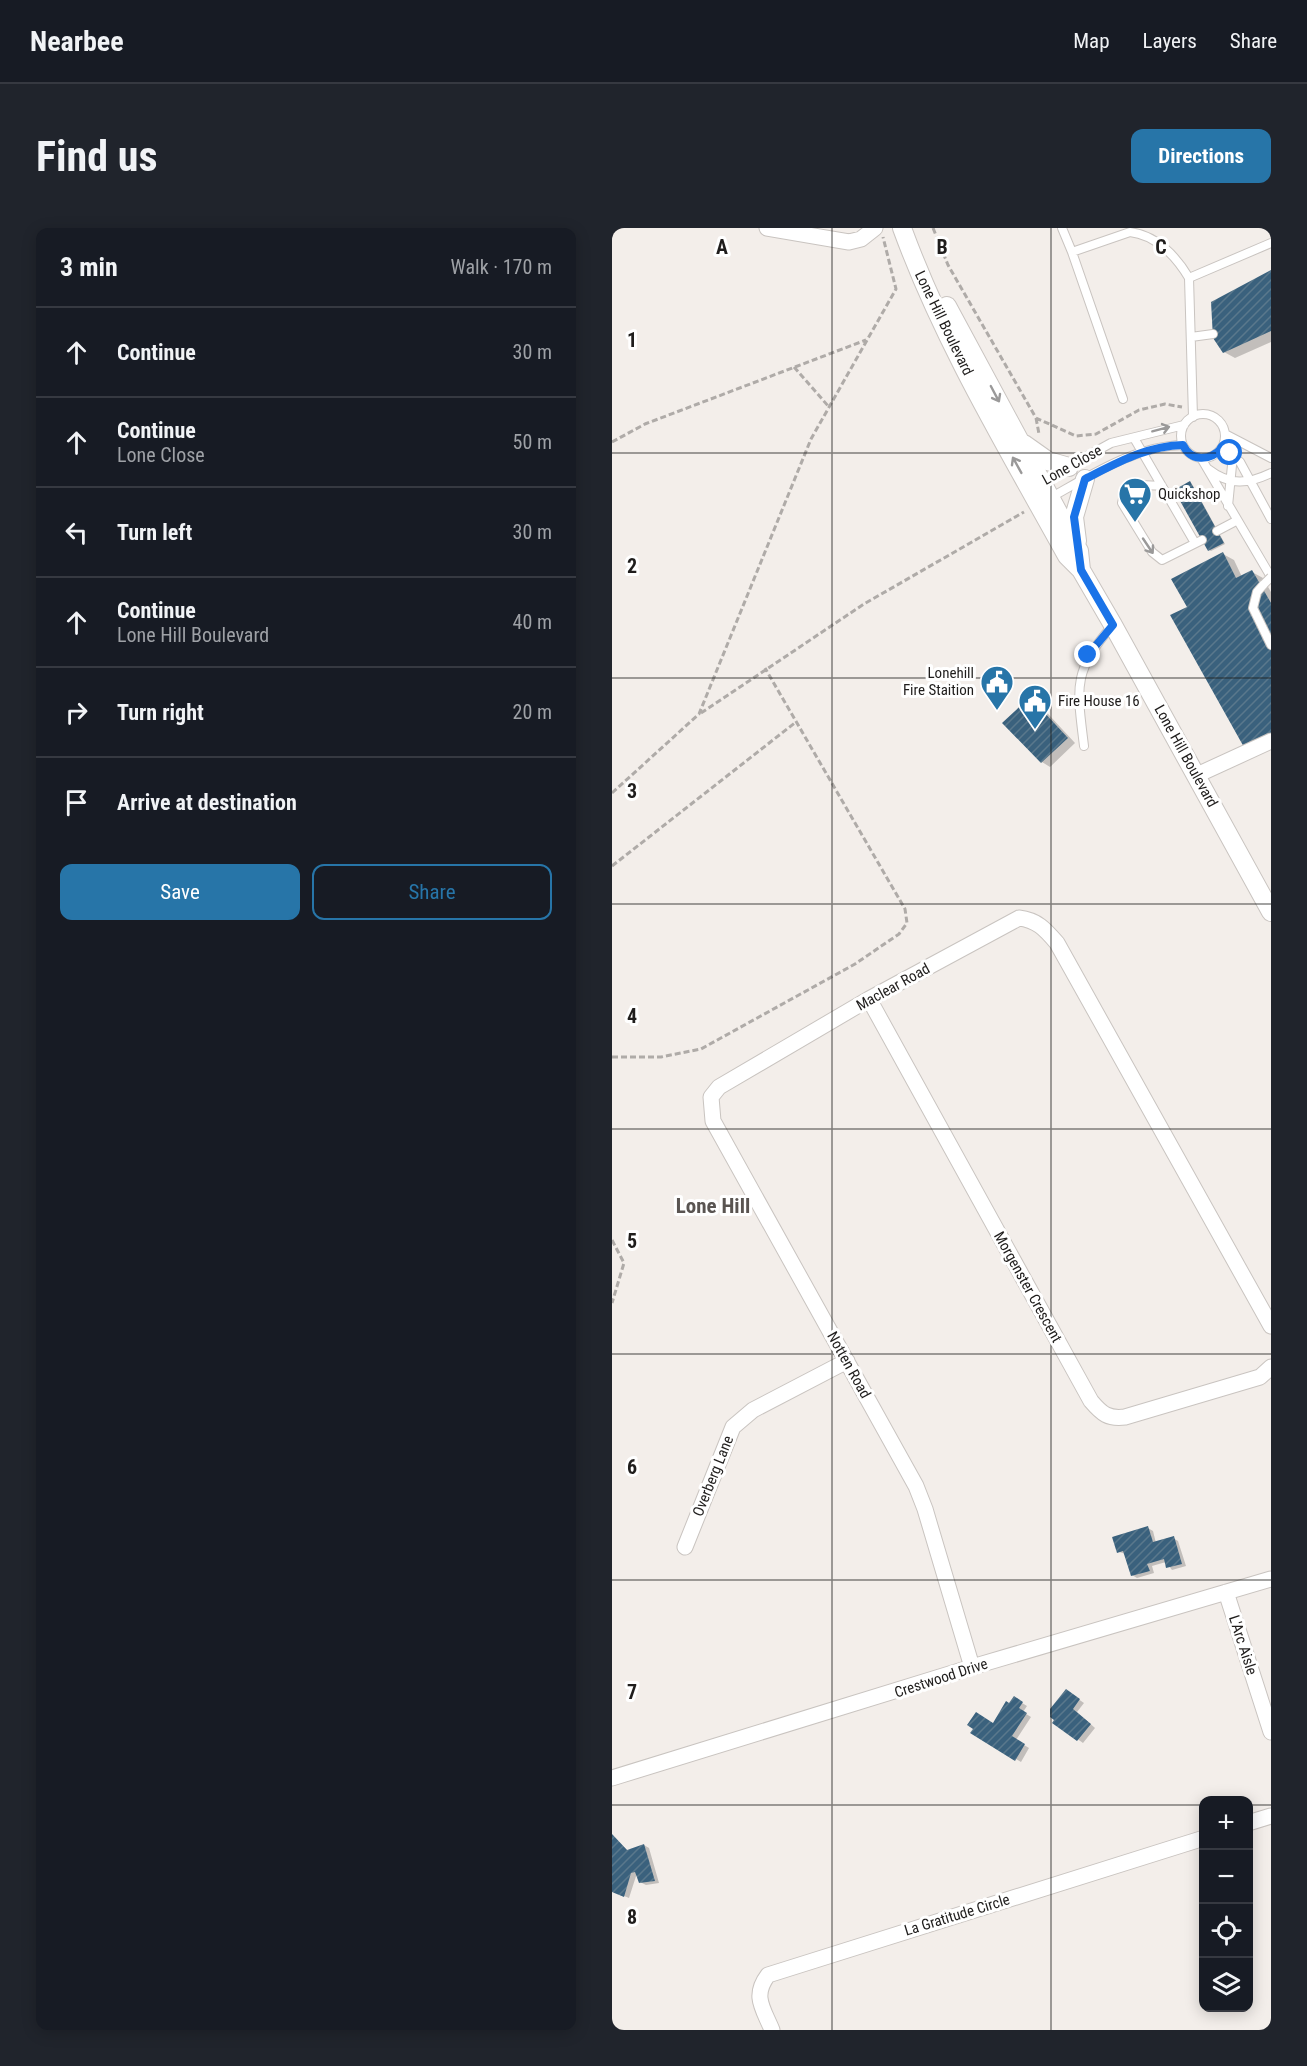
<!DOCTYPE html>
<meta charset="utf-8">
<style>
body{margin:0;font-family:"Roboto Condensed",sans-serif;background:#20242c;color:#f1f3f6}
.controls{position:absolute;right:18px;bottom:18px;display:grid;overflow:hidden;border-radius:12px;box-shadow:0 3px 15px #0003}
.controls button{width:54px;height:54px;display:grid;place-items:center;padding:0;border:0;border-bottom:2px solid #363941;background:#171b24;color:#f1f3f6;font:30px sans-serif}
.stop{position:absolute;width:18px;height:18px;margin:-14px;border:4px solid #1a73e8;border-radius:50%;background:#fff}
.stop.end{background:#1a73e8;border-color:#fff;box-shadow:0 2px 6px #0008}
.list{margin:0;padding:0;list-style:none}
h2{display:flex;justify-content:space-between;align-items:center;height:78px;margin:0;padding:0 24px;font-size:26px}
h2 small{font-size:20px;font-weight:400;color:#9ea1a6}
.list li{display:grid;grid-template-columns:39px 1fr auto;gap:18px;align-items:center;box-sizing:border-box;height:90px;padding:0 24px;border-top:2px solid #363941}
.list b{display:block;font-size:22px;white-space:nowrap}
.list p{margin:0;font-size:20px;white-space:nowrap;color:#9ea1a6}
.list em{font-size:20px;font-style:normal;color:#9ea1a6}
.actions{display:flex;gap:12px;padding:18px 24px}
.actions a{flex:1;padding:14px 0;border:2px solid #2775a8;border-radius:12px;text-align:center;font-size:21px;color:#2775a8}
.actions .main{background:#2775a8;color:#fff}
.icon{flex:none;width:33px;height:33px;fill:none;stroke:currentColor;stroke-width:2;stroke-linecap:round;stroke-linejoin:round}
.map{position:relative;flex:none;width:659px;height:1802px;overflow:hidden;border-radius:12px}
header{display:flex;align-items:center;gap:36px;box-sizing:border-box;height:84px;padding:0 30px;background:#171b24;border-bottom:2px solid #363941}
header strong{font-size:28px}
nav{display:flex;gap:33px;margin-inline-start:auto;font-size:21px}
.intro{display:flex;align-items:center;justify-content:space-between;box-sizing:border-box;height:144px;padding:0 36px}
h1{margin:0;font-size:42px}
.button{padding:15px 27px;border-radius:12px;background:#2775a8;color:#fff;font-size:21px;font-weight:700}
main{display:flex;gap:36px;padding:0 36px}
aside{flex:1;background:#171b24;border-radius:12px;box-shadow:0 3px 15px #0003}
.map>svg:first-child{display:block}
.shadow{fill:#0003}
.building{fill:url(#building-hatch)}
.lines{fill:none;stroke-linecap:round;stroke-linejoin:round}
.service-casing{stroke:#c9c4c0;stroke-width:10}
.minor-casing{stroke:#c9c4c0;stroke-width:17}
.tertiary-casing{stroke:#c9c4c0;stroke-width:20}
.path{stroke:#afaba8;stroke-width:3;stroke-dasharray:6 3;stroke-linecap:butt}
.service{stroke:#fff;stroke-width:8}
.minor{stroke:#fff;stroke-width:15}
.tertiary{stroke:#fff;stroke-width:18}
.service-bridge-casing{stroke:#c9c4c0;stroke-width:10;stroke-linecap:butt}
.service-bridge{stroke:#fff;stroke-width:8}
.oneway{stroke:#9a9999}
.route{stroke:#1a73e8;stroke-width:8}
.grid{fill:none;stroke:#1f1d1c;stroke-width:1.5;stroke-opacity:0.55}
.labels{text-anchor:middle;stroke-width:6;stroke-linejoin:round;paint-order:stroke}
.street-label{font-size:15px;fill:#1f1d1c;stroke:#fff}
.poi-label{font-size:15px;fill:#1f1d1c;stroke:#fff;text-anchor:start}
.district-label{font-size:21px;font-weight:bold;fill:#595451;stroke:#fff}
.grid-label{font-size:20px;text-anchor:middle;font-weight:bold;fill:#1f1d1c;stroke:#fff;stroke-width:6;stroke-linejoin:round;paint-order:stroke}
</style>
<header>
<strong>Nearbee</strong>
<nav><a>Map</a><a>Layers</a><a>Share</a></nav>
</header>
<div class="intro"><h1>Find us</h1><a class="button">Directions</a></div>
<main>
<aside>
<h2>3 min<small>Walk · 170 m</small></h2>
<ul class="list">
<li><svg class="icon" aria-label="ahead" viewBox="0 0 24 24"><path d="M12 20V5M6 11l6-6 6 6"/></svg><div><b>Continue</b></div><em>30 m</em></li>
<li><svg class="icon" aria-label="ahead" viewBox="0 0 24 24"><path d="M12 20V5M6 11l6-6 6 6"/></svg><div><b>Continue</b><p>Lone Close</p></div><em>50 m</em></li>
<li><svg class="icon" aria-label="left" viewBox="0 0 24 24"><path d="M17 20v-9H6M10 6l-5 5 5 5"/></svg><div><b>Turn left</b></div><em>30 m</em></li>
<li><svg class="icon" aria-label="ahead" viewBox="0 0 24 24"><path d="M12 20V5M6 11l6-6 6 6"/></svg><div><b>Continue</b><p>Lone Hill Boulevard</p></div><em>40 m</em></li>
<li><svg class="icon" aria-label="right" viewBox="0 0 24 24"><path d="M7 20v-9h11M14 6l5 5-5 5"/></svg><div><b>Turn right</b></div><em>20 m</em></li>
<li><svg class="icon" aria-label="arrive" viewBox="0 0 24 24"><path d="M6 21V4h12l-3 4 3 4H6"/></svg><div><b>Arrive at destination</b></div></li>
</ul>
<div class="actions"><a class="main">Save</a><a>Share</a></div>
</aside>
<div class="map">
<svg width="659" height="1802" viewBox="0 0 659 1802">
<defs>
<pattern id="building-hatch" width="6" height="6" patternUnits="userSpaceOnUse" patternTransform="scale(1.5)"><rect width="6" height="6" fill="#3a617d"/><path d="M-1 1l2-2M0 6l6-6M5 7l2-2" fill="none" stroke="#5a788c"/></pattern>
</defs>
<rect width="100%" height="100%" fill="#f3eeea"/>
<path class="shadow" d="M659 43V114L623 130 612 124 600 75Z
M580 256 613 316 599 323 597 322Z
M611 326 622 332 630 349 640 344 651 350 659 364V518L577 380Z
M418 471 426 475 463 515 438 539 430 534 392 495Z
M536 1300 541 1303 544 1315 561 1310 566 1313 574 1338 560 1342 554 1334 540 1338 542 1345 525 1350 520 1347 514 1326 507 1324Z
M459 1466 472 1475 465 1484 483 1500 471 1515 443 1495Z
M402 1470 415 1478 411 1484 419 1489 404 1512 417 1520 409 1534 361 1504 381 1496Z
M0 1607 16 1623 32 1617 37 1620 47 1655 34 1657 28 1654 25 1645 17 1670 0 1663Z"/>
<path class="building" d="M659 42V103L611 125 601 110 599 74Z
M578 253 612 315 596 323 562 262Z
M611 324 624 350 640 342 659 375V507L633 521 558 387 575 379 559 351Z
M418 469 456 510 429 535 390 495Z
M536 1298 541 1314 562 1308 570 1336 554 1340 552 1331 535 1336 538 1343 519 1348 511 1323 505 1325 500 1309Z
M454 1461 468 1471 461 1481 479 1496 465 1513 440 1495 442 1492 438 1489V1481Z
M402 1468 411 1474 407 1480 415 1485 400 1508 413 1516 403 1533 358 1505 361 1501 355 1497 364 1484 381 1495 394 1473 397 1475Z
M0 1606 15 1622 32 1616 43 1653 27 1655 23 1644 19 1645 12 1669 0 1664Z"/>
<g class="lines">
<defs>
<path id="service" d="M450 0 460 24 518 4C544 7 564 28 577 50
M460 24 511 171
M579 109 601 106
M569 208a22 22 0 1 1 44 0a22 22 0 1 1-44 0Z
M581 189 577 50 659 15
M613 206 659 230
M522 210 583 315
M610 220 628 234 659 291
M589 230 659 349
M596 241C618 258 636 256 659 245
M430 253 499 215 572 197
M550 258C533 257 514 253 510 275L540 324 550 332 590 312
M438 270C479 247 523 218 571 217
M616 278 621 227
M605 303 624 293
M652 356 645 364 641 380 659 417
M472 518C465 460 460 444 500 398"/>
<path id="minor" d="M155 0 237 14 249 11 263 0
M585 547 659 513
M257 771 479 1173C490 1186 496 1191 513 1189L648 1149 659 1139
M73 1319 121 1199 141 1182 235 1133
M614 1364 659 1504
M360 1439 313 1281 304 1258 101 893 99 869 107 859 257 771 407 690C425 692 433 701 445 715L659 1098
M0 1550 360 1439 659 1351
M636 1595 659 1588
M160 1802C151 1780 140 1768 156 1747L592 1610"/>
<path id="tertiary" d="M290 0C332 115 396 221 455 328L469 342 501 397 659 684
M335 78 467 323 469 342
M412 216 436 233 457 239
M465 313 462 289 473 251"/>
</defs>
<use href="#service" class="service-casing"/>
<use href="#minor" class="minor-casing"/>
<use href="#tertiary" class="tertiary-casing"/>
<path class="path" d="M321 0 336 37 424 190 464 208 484 206 527 182 553 176 570 179
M182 139 217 179
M424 190 427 206
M0 214 33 196 254 112
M89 485 252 376 412 284
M0 565 87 486 199 211 284 61 271 9
M0 638 184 494
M0 829H49L89 821 243 736 287 706 295 695 293 681 153 440
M0 1012 12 1035 0 1075"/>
<use href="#service" class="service"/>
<use href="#minor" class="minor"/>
<use href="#tertiary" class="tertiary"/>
<defs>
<path id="service-bridge" d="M652 356 659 349"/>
</defs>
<use href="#service-bridge" class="service-bridge-casing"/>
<use href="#service-bridge" class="service-bridge"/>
</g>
<defs><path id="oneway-shaft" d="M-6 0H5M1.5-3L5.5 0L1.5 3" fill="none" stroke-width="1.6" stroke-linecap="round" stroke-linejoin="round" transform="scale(1.5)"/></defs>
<g class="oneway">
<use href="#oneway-shaft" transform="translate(383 166) rotate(62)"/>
<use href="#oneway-shaft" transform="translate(549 201) rotate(-15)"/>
<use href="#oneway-shaft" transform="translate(405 237) rotate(-119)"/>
<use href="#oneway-shaft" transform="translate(536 318) rotate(56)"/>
</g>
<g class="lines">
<path class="route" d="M476 427 501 397 469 342 462 289 473 251C505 235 534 218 571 217 579 234 598 233 610 220L618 225"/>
</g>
<path class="grid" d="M220 0V1802M439 0V1802M0 225H659M0 450H659M0 676H659M0 901H659M0 1126H659M0 1352H659M0 1577H592M636 1577H659"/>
<defs>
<symbol id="supermarket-pin" viewBox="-11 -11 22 30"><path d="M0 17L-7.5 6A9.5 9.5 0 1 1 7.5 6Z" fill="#2775a8" stroke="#fff"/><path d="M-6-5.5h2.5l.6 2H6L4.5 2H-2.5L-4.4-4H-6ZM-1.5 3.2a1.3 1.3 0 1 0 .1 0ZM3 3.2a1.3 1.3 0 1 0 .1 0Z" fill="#fff"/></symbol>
<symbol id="civic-pin" viewBox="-11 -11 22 30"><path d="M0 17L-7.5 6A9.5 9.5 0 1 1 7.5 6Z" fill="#2775a8" stroke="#fff"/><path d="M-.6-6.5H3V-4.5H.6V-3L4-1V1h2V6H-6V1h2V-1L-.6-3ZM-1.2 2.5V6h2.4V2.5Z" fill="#fff"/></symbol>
</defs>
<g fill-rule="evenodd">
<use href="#supermarket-pin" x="504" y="247" width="38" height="52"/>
<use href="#civic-pin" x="366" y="435" width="38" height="52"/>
<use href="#civic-pin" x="404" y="454" width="38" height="52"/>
</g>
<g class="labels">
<g class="street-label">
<text transform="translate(332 95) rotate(64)" y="5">Lone Hill Boulevard</text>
<text transform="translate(460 237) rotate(-29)" y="5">Lone Close</text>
<text transform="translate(574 528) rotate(61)" y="5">Lone Hill Boulevard</text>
<text transform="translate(281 759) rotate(-29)" y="5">Maclear Road</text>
<text transform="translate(416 1059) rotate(61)" y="5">Morgenster Crescent</text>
<text transform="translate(237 1137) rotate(61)" y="5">Notten Road</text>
<text transform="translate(101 1248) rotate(-68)" y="5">Overberg Lane</text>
<text transform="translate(631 1417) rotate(72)" y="5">L'Arc Aisle</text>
<text transform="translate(329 1450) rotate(-18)" y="5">Crestwood Drive</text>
<text transform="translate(345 1687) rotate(-17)" y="5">La Gratitude Circle</text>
</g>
<g class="poi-label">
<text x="546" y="271">Quickshop</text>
<text x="362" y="450" text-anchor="end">Lonehill<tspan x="362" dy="17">Fire Staition</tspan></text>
<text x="446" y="478">Fire House 16</text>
</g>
<g class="district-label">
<text x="101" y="985">Lone Hill</text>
</g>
</g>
<g class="grid-label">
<text x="110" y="26">A</text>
<text x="330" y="26">B</text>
<text x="549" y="26">C</text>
<text x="20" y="119">1</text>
<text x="20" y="345">2</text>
<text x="20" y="570">3</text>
<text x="20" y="795">4</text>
<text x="20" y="1020">5</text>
<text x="20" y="1246">6</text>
<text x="20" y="1471">7</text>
<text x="20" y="1696">8</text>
</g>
</svg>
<div class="controls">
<button>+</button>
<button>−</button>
<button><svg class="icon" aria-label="locate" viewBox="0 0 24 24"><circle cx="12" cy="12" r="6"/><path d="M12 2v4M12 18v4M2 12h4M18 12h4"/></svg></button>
<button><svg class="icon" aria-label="layers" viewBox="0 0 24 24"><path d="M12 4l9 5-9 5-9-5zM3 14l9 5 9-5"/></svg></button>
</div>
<div class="stop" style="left:618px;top:225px"></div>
<div class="stop end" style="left:476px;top:427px"></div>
</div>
</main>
